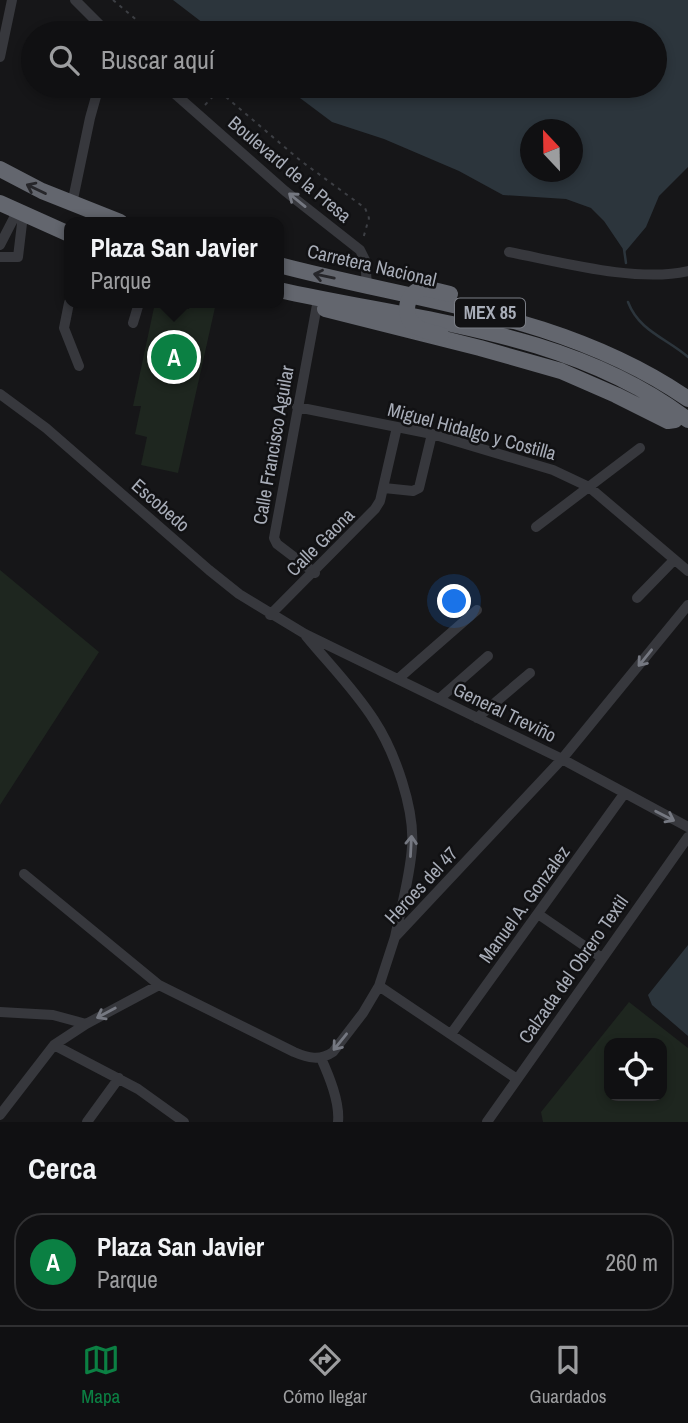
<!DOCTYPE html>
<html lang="es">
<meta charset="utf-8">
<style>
body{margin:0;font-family:"Archivo Narrow",sans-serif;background:#19191b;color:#f1f3f6}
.controls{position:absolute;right:21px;bottom:21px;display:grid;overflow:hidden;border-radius:14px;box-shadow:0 4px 10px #0003}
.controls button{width:63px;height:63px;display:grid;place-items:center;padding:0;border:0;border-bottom:2px solid #303032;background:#101012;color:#f1f3f6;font:35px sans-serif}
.compass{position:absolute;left:520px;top:119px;width:63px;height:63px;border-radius:50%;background:#101012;box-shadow:0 4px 10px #0003;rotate:338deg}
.you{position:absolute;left:455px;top:602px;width:24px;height:24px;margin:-18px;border:5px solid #fff;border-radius:50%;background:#1a73e8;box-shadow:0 0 0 10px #1a73e833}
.badge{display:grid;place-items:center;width:46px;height:46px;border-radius:50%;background:#0b8043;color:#fff;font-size:23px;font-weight:700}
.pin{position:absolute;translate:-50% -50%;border:4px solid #fff;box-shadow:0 2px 7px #0006}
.popup{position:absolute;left:64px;top:217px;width:220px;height:91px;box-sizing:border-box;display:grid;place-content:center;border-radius:14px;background:#101012;filter:drop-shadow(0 2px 5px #0005);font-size:23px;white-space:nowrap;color:#9c9d9f}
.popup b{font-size:26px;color:#f1f3f6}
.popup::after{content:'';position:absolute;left:50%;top:100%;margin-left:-14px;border:14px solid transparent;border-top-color:#101012}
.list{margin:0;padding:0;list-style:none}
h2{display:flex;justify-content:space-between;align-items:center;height:91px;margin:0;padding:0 28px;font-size:30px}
h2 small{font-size:23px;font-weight:400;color:#9c9d9f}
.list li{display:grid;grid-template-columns:46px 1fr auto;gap:21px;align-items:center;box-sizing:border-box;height:98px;margin:0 14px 14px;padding:0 14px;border:2px solid #303032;border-radius:28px}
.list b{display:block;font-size:26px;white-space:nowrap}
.list p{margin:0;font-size:23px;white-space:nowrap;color:#9c9d9f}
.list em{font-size:23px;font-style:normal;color:#9c9d9f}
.icon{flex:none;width:38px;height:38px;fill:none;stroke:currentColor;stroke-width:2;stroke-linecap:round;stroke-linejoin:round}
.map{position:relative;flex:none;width:688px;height:1122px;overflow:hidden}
.search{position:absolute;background:#101012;box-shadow:0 4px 10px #0003;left:21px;right:21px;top:21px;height:77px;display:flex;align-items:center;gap:18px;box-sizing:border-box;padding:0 24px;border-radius:38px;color:#9c9d9f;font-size:26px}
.sheet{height:203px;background:#101012}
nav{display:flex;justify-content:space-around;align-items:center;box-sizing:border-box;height:98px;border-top:2px solid #303032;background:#101012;font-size:19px;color:#9c9d9f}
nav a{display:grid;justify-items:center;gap:4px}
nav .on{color:#0b8043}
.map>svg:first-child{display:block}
.green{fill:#1e261f;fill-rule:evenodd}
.water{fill:#2c353c;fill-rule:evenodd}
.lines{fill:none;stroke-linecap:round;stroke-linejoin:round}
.stream{stroke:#2c353c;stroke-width:2.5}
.path{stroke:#3d3f44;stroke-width:2;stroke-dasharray:3.5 5;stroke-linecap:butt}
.minor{stroke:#37383d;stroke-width:10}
.highway{stroke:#63666e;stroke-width:16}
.highway-bridge{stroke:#63666e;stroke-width:16}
.oneway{stroke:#26262a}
.oneway2{stroke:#757881}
.labels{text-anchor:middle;stroke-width:5;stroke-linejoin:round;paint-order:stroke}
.shield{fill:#111113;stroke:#7b7e86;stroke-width:2}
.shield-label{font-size:18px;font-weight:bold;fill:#a8adb8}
.street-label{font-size:19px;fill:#a8adb8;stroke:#111113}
</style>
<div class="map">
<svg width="688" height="1122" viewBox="0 0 688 1122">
<rect width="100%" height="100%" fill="#161618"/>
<path class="green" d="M155 303 189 309 191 303H216L178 473 141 465 147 437 135 434 141 406H133Z
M0 570 99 652 0 805Z
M629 1002 688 1048V1122H543L541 1112ZM609 1043H662V1096H609Z"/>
<path class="water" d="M173 0H688V167L659 196 646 227 625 252 604 221 591 208 566 199 503 195 459 171 384 139 332 122 284 86H655V33H216ZM530 130H572V172H530Z
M688 945V1036L652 1005 648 995Z"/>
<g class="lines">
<path class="stream" d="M624 249 626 263
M628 302C639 331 666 338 688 357"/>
<path class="path" d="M113 0 152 33
M213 86 301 161 365 208 369 218 363 239
M205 105 218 91"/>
<path class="minor" d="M75 0 108 33
M0 57 12 0
M166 86 285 191 360 250 365 260 367 285
M72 204 90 118 99 86
M0 245 17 212
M509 252C561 262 637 283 688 271
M0 257H18L23 215
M69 303 64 328 79 366
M133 323 139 303
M0 394 46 428 209 570 239 594 305 634 562 759 688 827
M297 407 432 434 553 470 589 487 688 571
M384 488 413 491 419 488 432 434
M536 527 640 448
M315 573 277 544 274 538 317 305
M637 598 674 560
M270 615 375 509 380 501 397 427
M306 636C329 664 355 690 374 720 395 752 415 809 412 847 410 877 401 908 395 937
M398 679 477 610
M439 699 488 656
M477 718 530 673
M24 874 159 985 294 1052C308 1058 320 1061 333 1052L363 1013 379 986 395 937 562 759 688 605
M538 914 602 958
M379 986 517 1079
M0 1012 53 1015 86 1024
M451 1034 624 794
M54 1045 138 1089 184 1122
M321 1058C329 1076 340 1102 338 1122
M0 1115 54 1045 86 1024 159 985
M87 1122 119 1078
M487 1122 688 837"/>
<path class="highway" d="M0 169 42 191 120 222
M0 203 69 234
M279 265C419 302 566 315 688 399
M279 290C418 321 571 331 688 420
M325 309 480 348 561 371 616 395 668 421 675 420"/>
<path class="highway-bridge" d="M441 335C432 332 421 331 414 325 402 315 406 292 422 289 431 288 441 292 450 294"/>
</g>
<defs><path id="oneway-shaft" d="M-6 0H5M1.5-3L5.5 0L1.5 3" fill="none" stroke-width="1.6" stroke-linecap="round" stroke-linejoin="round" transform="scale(1.75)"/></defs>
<g class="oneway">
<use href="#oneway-shaft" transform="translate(36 189) rotate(-154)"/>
<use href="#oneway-shaft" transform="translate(324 276) rotate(-168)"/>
</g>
<g class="oneway2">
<use href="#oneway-shaft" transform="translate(297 200) rotate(-141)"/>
<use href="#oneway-shaft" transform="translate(645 658) rotate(129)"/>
<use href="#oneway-shaft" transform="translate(665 816) rotate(27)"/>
<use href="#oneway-shaft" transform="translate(411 846) rotate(-87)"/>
<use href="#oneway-shaft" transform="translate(106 1013) rotate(152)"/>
<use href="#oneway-shaft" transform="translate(340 1042) rotate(129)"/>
</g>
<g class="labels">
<rect class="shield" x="455" y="298.5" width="70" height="29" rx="5"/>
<g class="shield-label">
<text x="490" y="319">MEX 85</text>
</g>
<g class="street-label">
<text transform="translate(290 169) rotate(40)" y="7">Boulevard de la Presa</text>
<text transform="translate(372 265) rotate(13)" y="7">Carretera Nacional</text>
<text transform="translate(472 431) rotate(15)" y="7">Miguel Hidalgo y Costilla</text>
<text transform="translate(273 445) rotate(-80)" y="7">Calle Francisco Aguilar</text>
<text transform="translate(161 505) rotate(41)" y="7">Escobedo</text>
<text transform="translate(320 542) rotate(-45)" y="7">Calle Gaona</text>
<text transform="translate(505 712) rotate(26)" y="7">General Treviño</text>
<text transform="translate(421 885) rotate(-47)" y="7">Heroes del 47</text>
<text transform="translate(524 904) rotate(-54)" y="7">Manuel A. Gonzalez</text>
<text transform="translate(573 969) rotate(-55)" y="7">Calzada del Obrero Textil</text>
</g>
</g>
</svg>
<div class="controls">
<button><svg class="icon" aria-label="locate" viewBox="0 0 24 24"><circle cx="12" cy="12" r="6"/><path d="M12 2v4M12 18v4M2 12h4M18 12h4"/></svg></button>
</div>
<svg class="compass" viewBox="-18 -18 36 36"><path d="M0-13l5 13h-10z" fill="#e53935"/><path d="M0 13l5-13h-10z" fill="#9c9d9f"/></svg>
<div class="you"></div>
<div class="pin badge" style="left:174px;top:357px">A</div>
<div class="popup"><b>Plaza San Javier</b>Parque</div>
<div class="search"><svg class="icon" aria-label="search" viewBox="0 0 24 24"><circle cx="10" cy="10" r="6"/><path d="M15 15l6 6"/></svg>Buscar aquí</div>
</div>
<section class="sheet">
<h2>Cerca<small></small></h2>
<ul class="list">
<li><span class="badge">A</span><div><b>Plaza San Javier</b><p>Parque</p></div><em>260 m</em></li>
</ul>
</section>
<nav>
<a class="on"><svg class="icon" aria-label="map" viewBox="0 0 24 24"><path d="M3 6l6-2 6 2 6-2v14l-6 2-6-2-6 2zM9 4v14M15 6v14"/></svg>Mapa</a>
<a><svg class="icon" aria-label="directions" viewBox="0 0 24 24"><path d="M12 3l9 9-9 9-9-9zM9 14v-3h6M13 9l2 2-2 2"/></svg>Cómo llegar</a>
<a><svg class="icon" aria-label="saved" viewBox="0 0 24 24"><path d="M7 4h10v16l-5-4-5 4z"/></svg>Guardados</a>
</nav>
